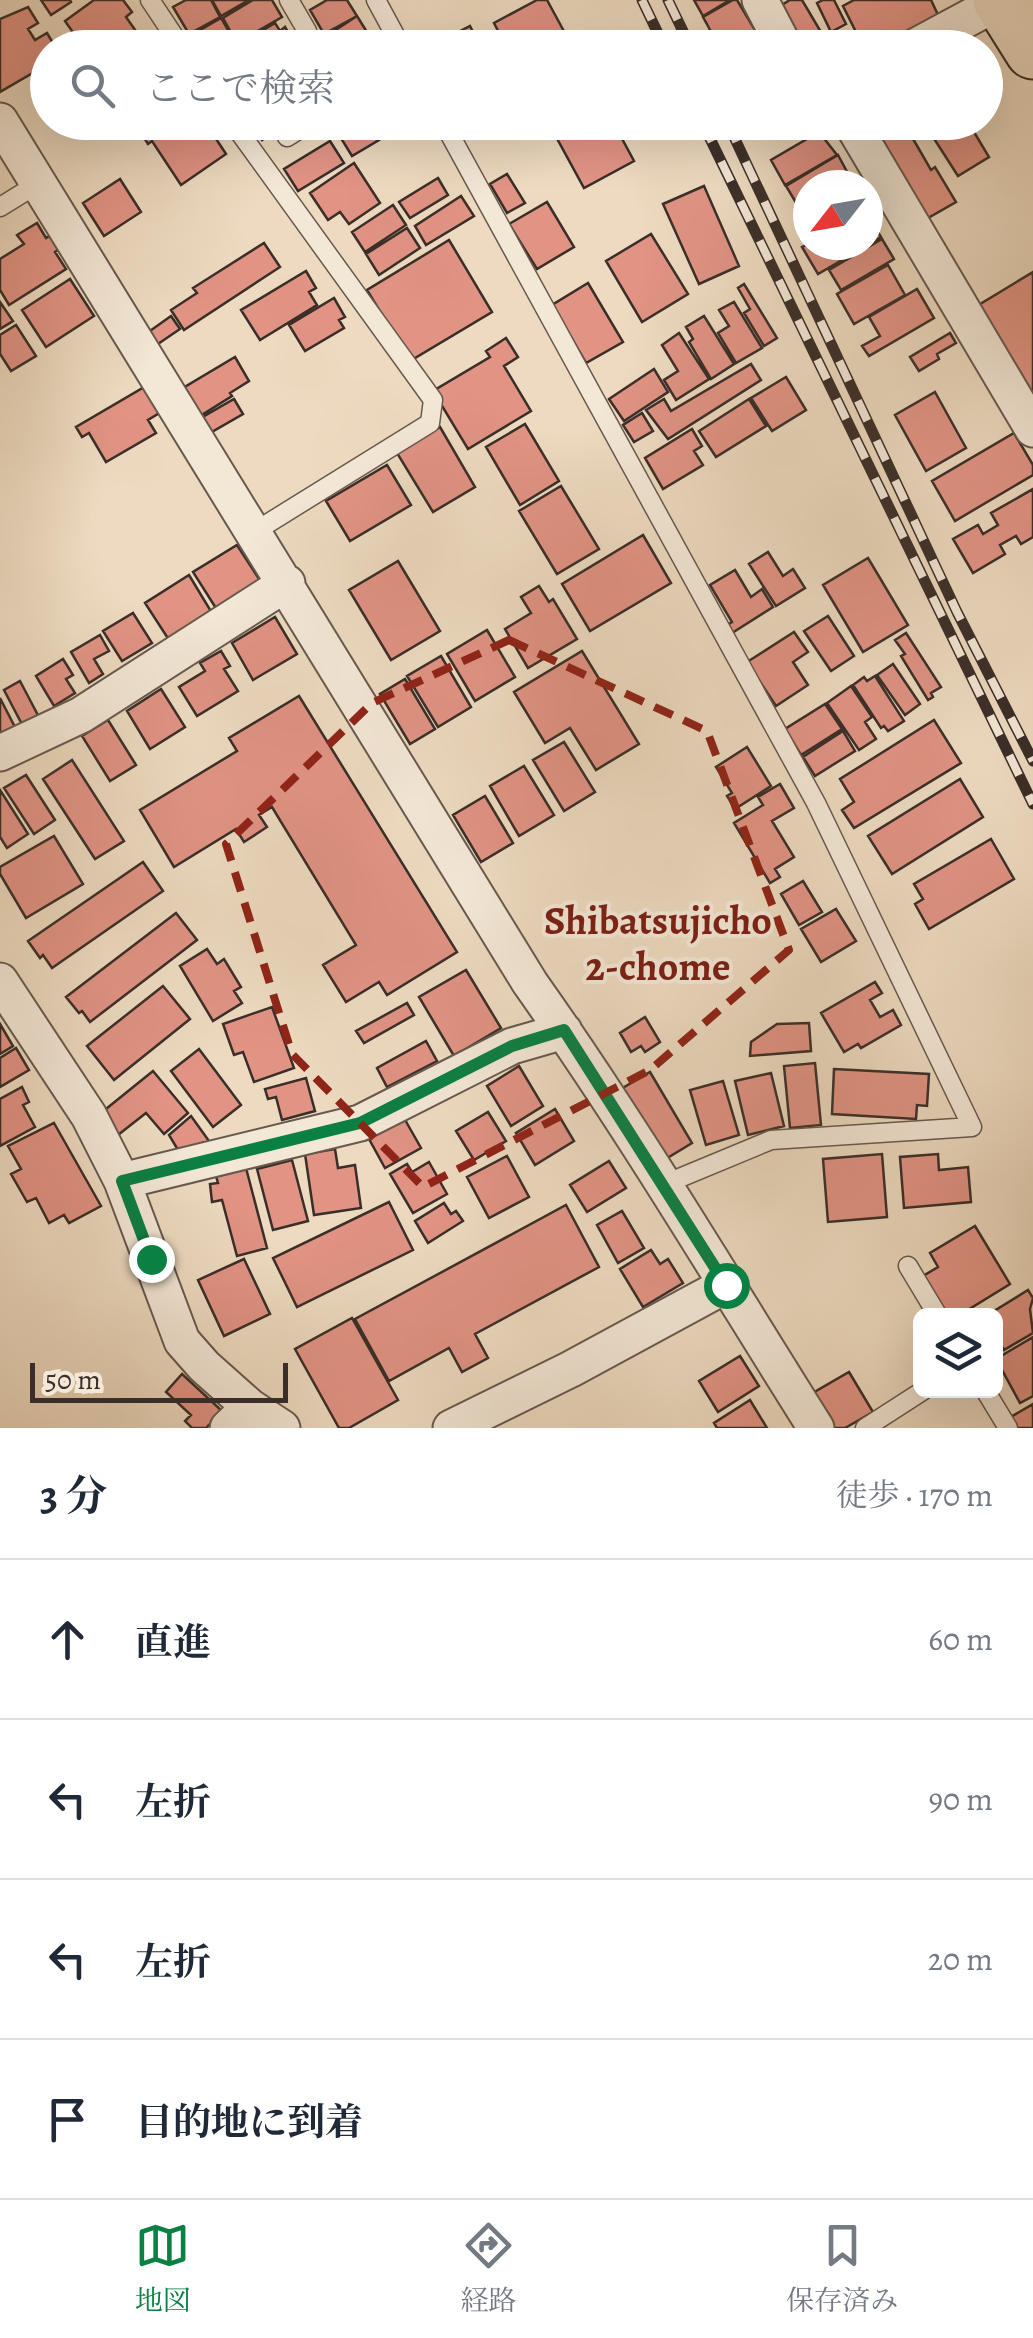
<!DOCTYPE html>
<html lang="ja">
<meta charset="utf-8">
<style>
body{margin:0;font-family:Alegreya,"Noto Serif JP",serif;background:#f2f2f3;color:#1f2937}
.controls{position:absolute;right:30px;bottom:30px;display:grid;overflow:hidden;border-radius:15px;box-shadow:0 10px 40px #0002}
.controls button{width:90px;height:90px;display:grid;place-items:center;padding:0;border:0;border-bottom:2px solid #e0e1e3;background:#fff;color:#1f2937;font:50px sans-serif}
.compass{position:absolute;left:793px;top:170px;width:90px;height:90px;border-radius:50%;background:#fff;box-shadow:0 10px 40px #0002;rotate:239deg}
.scale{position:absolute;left:30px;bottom:25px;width:258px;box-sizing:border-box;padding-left:10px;border:5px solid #3a2e28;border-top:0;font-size:28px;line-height:35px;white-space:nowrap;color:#3a2e28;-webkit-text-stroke:8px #f3e7d6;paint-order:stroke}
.stop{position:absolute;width:30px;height:30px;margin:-22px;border:8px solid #0b8043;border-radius:50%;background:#fff}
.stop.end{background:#0b8043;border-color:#fff;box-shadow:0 2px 10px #0008}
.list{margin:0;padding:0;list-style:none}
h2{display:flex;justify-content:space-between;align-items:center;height:130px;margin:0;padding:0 40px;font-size:42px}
h2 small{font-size:32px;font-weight:400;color:#747a83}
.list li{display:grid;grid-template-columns:65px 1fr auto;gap:30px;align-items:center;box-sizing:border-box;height:160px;padding:0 40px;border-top:2px solid #e0e1e3}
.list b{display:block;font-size:38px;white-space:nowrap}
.list em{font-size:32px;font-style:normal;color:#747a83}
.icon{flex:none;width:55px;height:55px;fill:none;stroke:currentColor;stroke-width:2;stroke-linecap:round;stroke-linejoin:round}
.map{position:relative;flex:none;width:1033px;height:1428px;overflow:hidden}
.search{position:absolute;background:#fff;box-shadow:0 10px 40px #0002;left:30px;right:30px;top:30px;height:110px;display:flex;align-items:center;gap:25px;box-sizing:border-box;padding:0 35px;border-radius:55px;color:#747a83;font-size:38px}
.sheet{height:770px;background:#fff}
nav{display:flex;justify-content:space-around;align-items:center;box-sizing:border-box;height:140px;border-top:2px solid #e0e1e3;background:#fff;font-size:28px;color:#747a83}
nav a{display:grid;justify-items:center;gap:5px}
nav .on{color:#0b8043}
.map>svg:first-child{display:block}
.building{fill:#e19384;stroke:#3a2e28;stroke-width:2.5}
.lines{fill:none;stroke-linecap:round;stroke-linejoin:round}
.lane-casing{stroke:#67594e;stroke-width:21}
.street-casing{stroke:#67594e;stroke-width:39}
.highway-casing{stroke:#3a2e28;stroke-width:59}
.lane{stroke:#f3e7d6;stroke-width:18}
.street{stroke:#f3e7d6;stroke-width:35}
.highway{stroke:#eddac0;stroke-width:55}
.rail-casing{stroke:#3a2e28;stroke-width:11}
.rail{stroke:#f3e7d6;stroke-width:8;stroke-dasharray:22;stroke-linecap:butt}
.route{stroke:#0b8043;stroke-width:12}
.marked{fill:none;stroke:#8f2418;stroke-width:8;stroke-dasharray:20 12;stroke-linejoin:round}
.labels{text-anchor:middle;stroke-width:8;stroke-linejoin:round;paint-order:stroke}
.neighbourhood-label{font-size:40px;font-weight:bold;fill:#7a1f14;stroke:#f3e7d6}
</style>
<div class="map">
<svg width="1033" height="1428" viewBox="0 0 1033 1428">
<rect width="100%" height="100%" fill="#eddac0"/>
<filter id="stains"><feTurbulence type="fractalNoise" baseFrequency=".002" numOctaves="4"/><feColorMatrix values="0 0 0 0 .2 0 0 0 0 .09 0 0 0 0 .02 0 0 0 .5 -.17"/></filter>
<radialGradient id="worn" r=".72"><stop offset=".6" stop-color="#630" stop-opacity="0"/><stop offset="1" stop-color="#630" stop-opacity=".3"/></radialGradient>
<path class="building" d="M41 0H70L71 2 51 15Z
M94 0H123L132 12 126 17 140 37 126 48H84L65 21Z
M186 0H211L220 17 189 34 173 7Z
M212 0H249L221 16Z
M253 0H272L282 17 237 43 223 18Z
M327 0H347L357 16 324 34 310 10Z
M537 0H547L573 48H507L494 23Z
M694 0H730L703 16Z
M733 0H737L758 35 737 48H720L703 17Z
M790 0H802L821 32 794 48 770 12Z
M823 0H834L846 24 831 32 817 3Z
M854 0H931L939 17 880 48H864L843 6Z
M28 7 38 23 28 29 35 40 47 33 56 48H48V64L0 92V19Z
M357 16 367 32 342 48H332L325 37Z
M221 18 236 44 229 48H196L190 36Z
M275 23 280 31 285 27 296 46 240 48 238 45Z
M470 26 481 48H436L442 44 441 41Z
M163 122H205L226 154 181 185 152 141 148 144 143 136Z
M250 122H281L283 126 262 140Z
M360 122H369L379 140 352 156 339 135Z
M383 122H410L390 134Z
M548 122H613L634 161 584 188Z
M864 122H904V123L874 140Z
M968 122 989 157 958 176 924 123Z
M905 125 931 170 935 167 956 202 921 222 876 142Z
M819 132 837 155 785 185 771 160Z
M330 141 344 163 298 191 284 169Z
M838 155 852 181 846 185H808V207L801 211 786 186Z
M354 163 380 203 349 224 340 212 328 220 310 193Z
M507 174 525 203 507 213 490 184Z
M438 178 448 195 410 218 399 202Z
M120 179 141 212 104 236 83 203Z
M704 186 739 266 699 284 663 204Z
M461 196 474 216 426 245 415 226Z
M547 202 574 247 537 269 509 224Z
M393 205 406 225 365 252 352 232Z
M868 215 881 237 868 245Z
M37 223 46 238 53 234 62 247 55 252 66 269 9 305 0 290V259L24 244 17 235Z
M407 228 420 248 379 275 366 254Z
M651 234 688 294 642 322 606 261Z
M882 239 894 259 841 290 829 270Z
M449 240 492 312 410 361 367 290Z
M264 243 280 267 184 330 171 310 197 293 193 288Z
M808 244V245H868L818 274 802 247Z
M888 265 905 295 854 324 837 294Z
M306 271 316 288 309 292 317 305 260 340 241 310Z
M1033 272V391L1030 392 977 306Z
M70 279 94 316 46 347 22 310Z
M588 283 623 342 586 363 552 305Z
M744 284 777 338 764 346 744 313 750 309 738 288Z
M917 289 934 318 869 356 862 346 880 336 869 317Z
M334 298 345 317 339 320 344 328 305 351 289 325Z
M0 302 13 321 0 329Z
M734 302 762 348 736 363 718 333 729 326 719 310Z
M171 316 180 329 155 346 147 333Z
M704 316 734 364 711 379 689 342 693 339 686 327Z
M16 325 36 356 11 371 0 354V335Z
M679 333 709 379 676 400 664 380 678 371 662 345Z
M950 333 956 343 937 354 939 359 919 371 910 357Z
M506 338 518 357 504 366 531 411 468 449 433 391 490 357 486 351Z
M235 357 249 381 230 393 232 396 200 416 183 388Z
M751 364 761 380 668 439 646 410 664 399 671 411Z
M654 369 668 392 624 421 609 399Z
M786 377 806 410 772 431 751 398Z
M146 386 161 412 148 420 156 433 106 462 89 433 82 437 76 427Z
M935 392 966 448 926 471 895 415Z
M234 399 243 414 210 433 201 418Z
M749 399 766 426 716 457 699 431Z
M642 413 653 431 634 442 623 425Z
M525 424 559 481 520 505 486 447Z
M440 427 475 487 433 512 397 453Z
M692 429 702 446 694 451 703 465 663 489 645 458Z
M1014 433 1033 465V475L955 521 932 481Z
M387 465 411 505 350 541 326 501Z
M561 486 599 549 557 574 519 511Z
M1033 489V537L1021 544 1016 536 1000 545 1005 554 973 573 953 539 978 525 983 534 998 525 991 513Z
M643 535 671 583 590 631 562 584Z
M237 545 263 585 219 613 193 572Z
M768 552 783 576 793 569 805 588 776 606 749 564Z
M868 558 908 625 863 652 823 585Z
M398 561 440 631 391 660 349 590Z
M735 570 751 597 762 589 773 607 732 633 727 625 732 622 710 585Z
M189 575 212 613 169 640 145 603Z
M539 586 549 602 553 599 577 639 528 668 505 629 531 613 521 597Z
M133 613 152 643 122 661 103 631Z
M828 616 854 656 831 671 804 631Z
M275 617 297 654 253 680 232 643Z
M487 630 515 677 475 701 447 654Z
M794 632 808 652 793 662 808 685 776 706 747 662Z
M906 633 941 687 931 693 933 697 928 700 901 656 905 654 895 640Z
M100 635 109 651 94 659 103 674 89 683 71 652Z
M221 651 230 666 224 669 238 691 197 716 179 687 205 671 200 663Z
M582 651 639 744 596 770 570 728 545 743 514 692Z
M441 656 471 707 438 727 407 676Z
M63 659 73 675 66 679 75 693 54 706 36 676Z
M893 664 920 704 905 715 877 675Z
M875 676 904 721 888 731 884 726 881 728 853 685 864 677 867 681Z
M405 679 435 729 410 744 380 694Z
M20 681 41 721 25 730 4 690Z
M851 686 872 717 865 722 876 739 859 750 827 703Z
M161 689 185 727 150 749 127 711Z
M299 696 457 952 387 995 379 982 346 1002 323 965 356 945 272 807 259 815 267 827 244 842 236 829 174 867 140 810 237 751 229 738Z
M0 698 18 733 0 742Z
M825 704 842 729 801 755 785 729Z
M108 720 136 765 110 781 82 736Z
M934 720 961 763 854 828 842 810 854 802 840 779Z
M843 731 855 751 815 776 803 757Z
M564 742 595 792 564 811 533 760Z
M747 747 771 786 735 809 727 796 732 793 716 767Z
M72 760 124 841 95 859 43 779Z
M524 766 554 815 519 836 490 786Z
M26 775 55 820 34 834 4 788Z
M960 779 983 817 892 874 868 836Z
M780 784 794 808 772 821 794 857 775 869 780 877 770 883 734 823 763 805 758 797Z
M0 790 28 834 7 848 0 837Z
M485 796 513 843 481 862 453 815Z
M54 836 83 884 26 918 0 874V867Z
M991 839 1014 879 929 929 915 904 923 899 914 884Z
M143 862 163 891 52 968 43 955 40 958 28 941Z
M803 881 822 912 799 925 781 894Z
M836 909 856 941 821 962 801 929Z
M176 913 197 940 90 1022 82 1011 79 1013 66 997Z
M207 949 217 964 224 959 241 987 234 991 242 1003 213 1021 180 966Z
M466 970 501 1028 454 1056 419 997Z
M875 982 882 993 870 1000 880 1017 893 1010 901 1025 861 1048 858 1044 844 1052 821 1013Z
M163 986 190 1019 114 1080 87 1046Z
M407 1003 414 1015 364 1043 356 1031Z
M272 1007 294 1068 254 1082 243 1052 234 1055 223 1024Z
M645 1017 660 1042 645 1052 641 1046 631 1052 620 1033Z
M809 1023 811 1051 750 1056 751 1042 777 1024Z
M0 1024 13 1046 0 1054Z
M426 1041 437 1061 387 1087 377 1068Z
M16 1048 29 1070 0 1087V1058Z
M199 1049 241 1105 213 1127 171 1071Z
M815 1063 821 1125 790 1128 784 1066Z
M519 1066 543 1106 511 1126 487 1086Z
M834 1069 929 1074 927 1106 917 1105 916 1119 832 1114Z
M153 1071 188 1113 164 1134 146 1113 118 1135 101 1113Z
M650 1072 692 1143 664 1160 621 1089Z
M771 1073 784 1126 748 1135 735 1081Z
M306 1078 315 1111 282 1120 276 1097 268 1099 265 1089Z
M723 1081 739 1135 706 1145 690 1090Z
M22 1087 29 1102 23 1105 35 1127 0 1146V1099Z
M555 1109 574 1141 535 1165 516 1133Z
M488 1112 506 1141 474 1160 456 1131Z
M191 1116 209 1141 178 1150 169 1135Z
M404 1118 421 1148 385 1168 369 1139Z
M54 1123 101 1206 69 1223 64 1215 49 1223 36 1198 27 1202 11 1174 21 1169 8 1146Z
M335 1149 338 1168 355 1165 361 1208 314 1215 305 1154Z
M882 1154 887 1217 828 1222 823 1159Z
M938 1154 939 1170 968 1167 971 1202 904 1208 900 1157Z
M507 1156 529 1197 489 1218 467 1177Z
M292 1160 308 1221 273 1230 257 1169Z
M609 1161 626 1188 587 1212 570 1185Z
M429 1162 447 1194 413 1213 390 1174 407 1164 412 1172Z
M246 1168 267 1248 237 1256 222 1200 212 1202 210 1184 218 1183 216 1176Z
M389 1202 413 1250 297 1307 273 1258Z
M444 1203 451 1214 456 1211 463 1221 428 1243 415 1221Z
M566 1205 599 1267 475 1334 488 1358 462 1372 449 1348 389 1381 355 1319Z
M622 1211 644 1248 618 1263 597 1225Z
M975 1226 1010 1284 958 1316H946L923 1276 938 1267 930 1253Z
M651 1250 660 1264 668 1259 683 1283 643 1307 620 1269Z
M244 1259 270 1314 224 1336 198 1280Z
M1028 1290 1033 1298 1030 1309 1033 1333 1004 1350 996 1336V1316H986Z
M352 1318 398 1400 349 1428H339L295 1349Z
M1033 1337V1396L1020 1403 996 1359Z
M740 1356 759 1386 718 1412 699 1381Z
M849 1372 873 1412 845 1428H831L811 1394Z
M182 1374 222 1411 206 1428H192L185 1421 191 1415 166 1392Z
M750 1400 767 1428H717L714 1423Z
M1033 1404V1428H1015L1009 1418Z"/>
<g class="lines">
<defs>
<path id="lane" d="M150 0 182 48
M289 0 307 31
M376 0 402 48
M232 122 433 400 430 423 254 532
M443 122 816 803 972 1127 771 1140 665 1184
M287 137 311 122
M0 207 39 183
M908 1266 938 1316
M985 1390 1008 1428
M865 1428 924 1390"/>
<path id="street" d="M760 0 785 48
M913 48 1002 0
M0 121 530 983C632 1127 722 1279 816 1428
M851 122 1033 429
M0 753 81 715 287 583
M0 981 89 1116 122 1181 182 1341 204 1366 250 1407 282 1428
M122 1181 360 1123 512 1046 564 1031
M228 1428 250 1407
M451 1428 571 1369 726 1285"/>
<path id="highway" d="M1001 0 1033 51"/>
</defs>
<use href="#lane" class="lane-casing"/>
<use href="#street" class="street-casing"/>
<use href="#highway" class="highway-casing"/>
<use href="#lane" class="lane"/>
<use href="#street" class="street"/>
<use href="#highway" class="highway"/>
<defs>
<path id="rail" d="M642 0 665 48
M668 0 691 48
M702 122 1033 804
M727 122 957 612 1033 761"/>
</defs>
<use href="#rail" class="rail-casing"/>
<use href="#rail" class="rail"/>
</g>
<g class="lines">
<path class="route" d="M151 1259 122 1181 360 1123 512 1046 564 1030 726 1285"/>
</g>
<path class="marked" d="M509 640 707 731 789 950 650 1070 423 1187 292 1054 226 844 372 703Z"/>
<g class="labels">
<g class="neighbourhood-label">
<text x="658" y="934">Shibatsujicho<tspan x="658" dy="46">2-chome</tspan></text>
</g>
</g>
<rect width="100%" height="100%" filter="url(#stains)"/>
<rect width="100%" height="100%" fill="url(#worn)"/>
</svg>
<div class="controls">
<button><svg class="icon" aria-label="layers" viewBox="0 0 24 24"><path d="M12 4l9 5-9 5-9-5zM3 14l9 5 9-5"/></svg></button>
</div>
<svg class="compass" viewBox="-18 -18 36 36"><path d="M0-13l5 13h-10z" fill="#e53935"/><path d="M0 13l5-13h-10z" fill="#747a83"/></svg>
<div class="scale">50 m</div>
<div class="stop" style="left:726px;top:1285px"></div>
<div class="stop end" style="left:151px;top:1259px"></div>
<div class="search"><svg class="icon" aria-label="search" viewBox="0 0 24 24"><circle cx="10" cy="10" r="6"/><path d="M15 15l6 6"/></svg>ここで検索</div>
</div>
<section class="sheet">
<h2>3 分<small>徒歩 · 170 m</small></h2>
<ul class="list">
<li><svg class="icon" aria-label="ahead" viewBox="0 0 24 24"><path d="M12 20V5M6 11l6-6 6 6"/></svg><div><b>直進</b></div><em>60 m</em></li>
<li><svg class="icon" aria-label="left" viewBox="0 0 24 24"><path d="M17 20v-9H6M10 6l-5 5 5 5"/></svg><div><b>左折</b></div><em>90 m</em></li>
<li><svg class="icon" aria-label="left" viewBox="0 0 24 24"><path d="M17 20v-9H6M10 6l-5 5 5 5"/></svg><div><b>左折</b></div><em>20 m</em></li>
<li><svg class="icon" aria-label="arrive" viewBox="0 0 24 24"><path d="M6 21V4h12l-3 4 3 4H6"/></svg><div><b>目的地に到着</b></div></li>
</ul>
</section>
<nav>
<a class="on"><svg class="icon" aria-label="map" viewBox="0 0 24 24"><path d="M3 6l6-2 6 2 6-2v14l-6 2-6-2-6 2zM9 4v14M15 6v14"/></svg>地図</a>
<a><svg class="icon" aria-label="directions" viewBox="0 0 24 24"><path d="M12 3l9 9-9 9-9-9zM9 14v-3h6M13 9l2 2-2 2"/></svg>経路</a>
<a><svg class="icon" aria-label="saved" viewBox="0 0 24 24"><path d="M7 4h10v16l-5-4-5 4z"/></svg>保存済み</a>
</nav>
